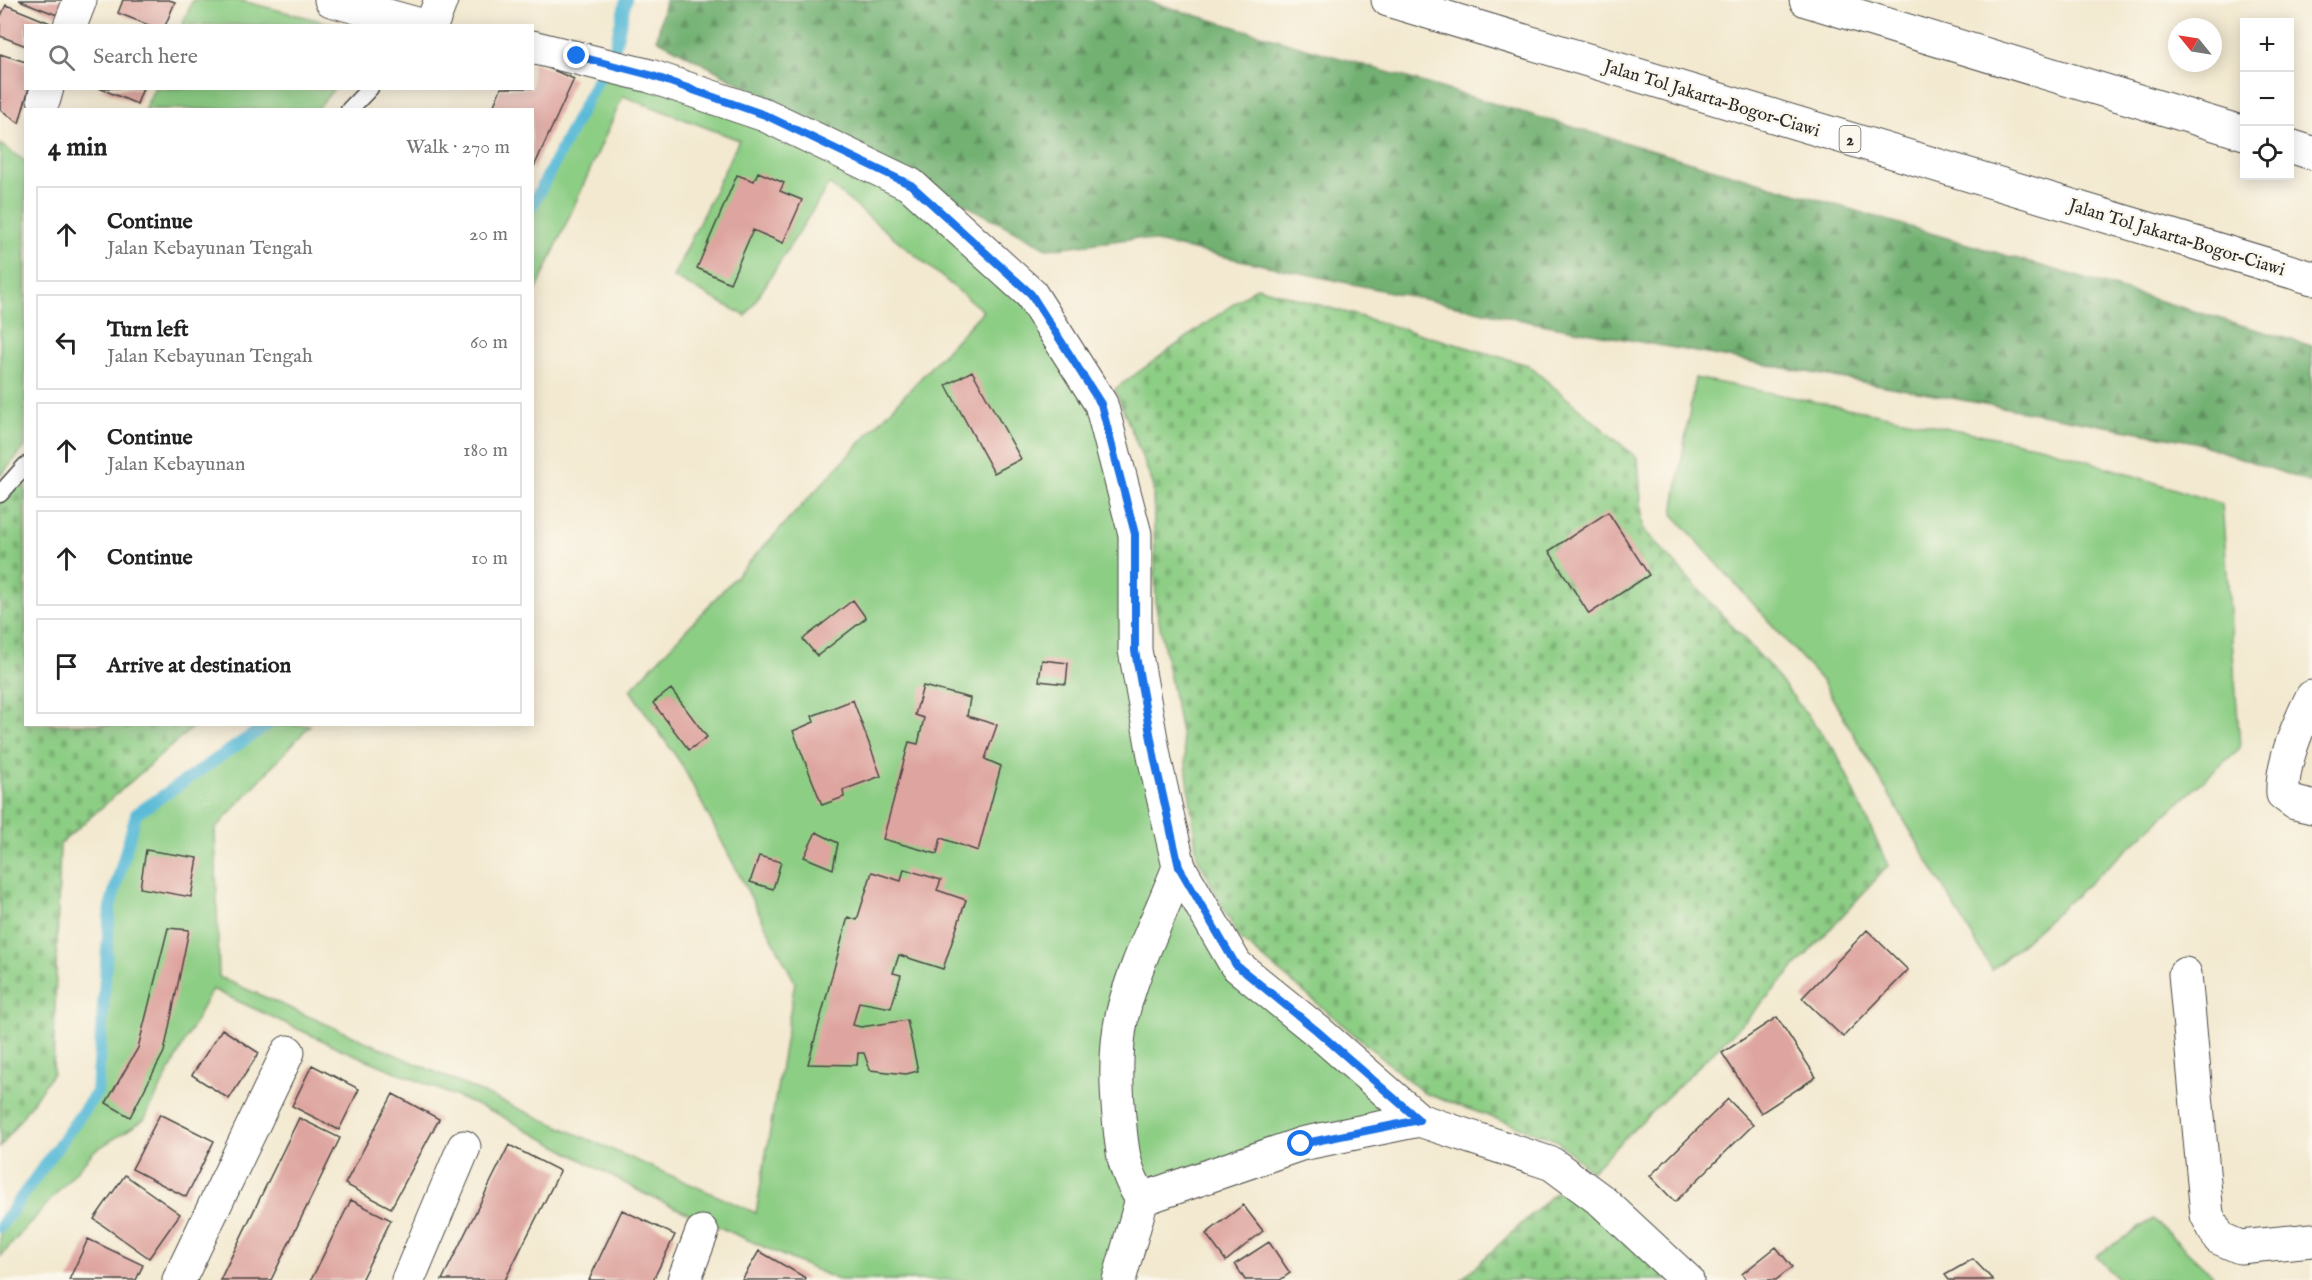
<!DOCTYPE html>
<meta charset="utf-8">
<style>
body{margin:0;font-family:"IM FELL English",serif;background:#f2f2f2;color:#222}
.controls{position:absolute;right:18px;top:18px;display:grid;overflow:hidden;border-radius:0px;box-shadow:0 3px 15px #0003}
.controls button{width:54px;height:54px;display:grid;place-items:center;padding:0;border:0;border-bottom:2px solid #e0e0e0;background:#fff;color:#222;font:30px sans-serif}
.compass{position:absolute;left:2168px;top:18px;width:54px;height:54px;border-radius:50%;background:#fff;box-shadow:0 3px 15px #0003;rotate:300deg}
.stop{position:absolute;width:18px;height:18px;margin:-14px;border:4px solid #1a73e8;border-radius:50%;background:#fff}
.stop.end{background:#1a73e8;border-color:#fff;box-shadow:0 2px 6px #0008}
.list{margin:0;padding:0;list-style:none}
h2{display:flex;justify-content:space-between;align-items:center;height:78px;margin:0;padding:0 24px;font-size:26px}
h2 small{font-size:20px;font-weight:400;color:#767676}
.list li{display:grid;grid-template-columns:39px 1fr auto;gap:18px;align-items:center;box-sizing:border-box;height:96px;margin:0 12px 12px;padding:0 12px;border:2px solid #e0e0e0;border-radius:0px}
.list b{display:block;font-size:22px;white-space:nowrap}
.list p{margin:0;font-size:20px;white-space:nowrap;color:#767676}
.list em{font-size:20px;font-style:normal;color:#767676}
.icon{flex:none;width:33px;height:33px;fill:none;stroke:currentColor;stroke-width:2;stroke-linecap:round;stroke-linejoin:round}
.map{position:relative;flex:none;width:2312px;height:1280px;overflow:hidden}
.search{position:absolute;background:#fff;box-shadow:0 3px 15px #0003;left:24px;top:24px;width:510px;height:66px;display:flex;align-items:center;gap:15px;box-sizing:border-box;padding:0 21px;border-radius:0px;color:#767676;font-size:22px}
.panel{position:absolute;background:#fff;box-shadow:0 3px 15px #0003;left:24px;top:108px;width:510px;height:618px;border-radius:0px}
.map>svg:first-child{display:block}
.green{fill:#8dce85;stroke:#5c7c58;stroke-width:1.5}
.forest{fill:url(#forest-firs);stroke:#4e6e4e;stroke-width:1.5}
.cemetery{fill:url(#cemetery-stones);stroke:#5c7c58;stroke-width:1.5}
.lines{fill:none;stroke-linecap:round;stroke-linejoin:round}
.stream{stroke:#59bad7;stroke-width:12}
.building{fill:#dea49f}
.lane-casing{stroke:#494844;stroke-width:19}
.street-casing{stroke:#494844;stroke-width:35}
.highway-casing{stroke:#494844;stroke-width:35}
.lane{stroke:#fff;stroke-width:16}
.street{stroke:#fff;stroke-width:33}
.highway{stroke:#fff;stroke-width:33}
.route{stroke:#1a73e8;stroke-width:8}
.labels{text-anchor:middle;stroke-width:5;stroke-linejoin:round;paint-order:stroke}
.shield{fill:#fbf7ec;stroke:#696865;stroke-width:1.5}
.shield-label{font-size:16px;font-weight:bold;fill:#2b2b2b}
.street-label{font-size:18px;fill:#2b2b2b;stroke:#fbf7ec}
</style>
<div class="map">
<svg width="2312" height="1280" viewBox="0 0 2312 1280">
<defs>
<pattern id="forest-firs" width="22" height="20" patternUnits="userSpaceOnUse" patternTransform="scale(1.5)"><rect width="22" height="20" fill="#72b172"/><path d="M5 1l3.5 6h-7zM16 11l3.5 6h-7z" fill="#5e905e"/></pattern>
<pattern id="cemetery-stones" width="16" height="16" patternUnits="userSpaceOnUse" patternTransform="scale(1.5)"><rect width="16" height="16" fill="#8dce85"/><path d="M2 7V4a2 2 0 0 1 4 0v3zM10 15v-3a2 2 0 0 1 4 0v3z" fill="#7ab173"/></pattern>
</defs>
<rect width="100%" height="100%" fill="#fbf7ec"/>
<filter id="ink" filterUnits="userSpaceOnUse"><feTurbulence type="fractalNoise" baseFrequency=".0167" numOctaves="2"/><feDisplacementMap in="SourceGraphic" scale="12" xChannelSelector="R" yChannelSelector="G"/><feConvolveMatrix kernelMatrix="1 2 1 2 8 2 1 2 1" color-interpolation-filters="sRGB"/></filter>
<filter id="wash" filterUnits="userSpaceOnUse"><feTurbulence type="fractalNoise" baseFrequency=".008" numOctaves="4" result="noise"/><feDisplacementMap in="SourceGraphic" scale="24" xChannelSelector="R" yChannelSelector="G"/><feGaussianBlur stdDeviation="1.35" result="paint"/><feColorMatrix in="noise" values="0 0 0 0 0 0 0 0 0 0 0 0 0 0 0 0 0 1.4 0 .05"/><feComposite in="paint" operator="in"/></filter>
<g filter="url(#wash)">
<rect width="100%" height="100%" fill="#f3e9d0"/>
<path class="green" d="M193 0H238L337 25H182Z
M612 59 911 185 1031 294 1101 404 1155 761 1236 965 1419 1120 1142 1199 1119 1280H838L645 1194 496 1113 341 1049 212 989 144 1120 94 1151 0 1257V1227L97 1092 110 907 136 814 268 725H310L215 829 219 977 756 1213 795 982 682 765 630 690 983 311 829 184 746 316 673 277 739 140 623 96 533 298V206L596 82Z
M154 89V88L334 89 317 109H145Z
M0 144 26 162 25 447 0 476Z
M1695 378 2044 447 2222 504 2240 748 1992 970 1823 682 1673 514Z
M2153 1219 2218 1280H2119L2096 1256Z"/>
<path class="forest" d="M665 0H1144L2312 346V483L2195 442 1536 323 1137 238 1048 249 657 39Z"/>
<path class="cemetery" d="M1257 287 1528 365 1638 459 1643 529 1769 666 1836 752 1888 866 1749 1017 1591 1171 1556 1140 1424 1093 1238 937 1197 856 1184 748 1156 606 1153 484 1115 389Z
M25 465 26 724 195 725 60 844 53 1073 0 1148V494Z
M1559 1189 1621 1234 1670 1280H1461Z"/>
<g class="lines">
<path class="stream" d="M532 206 596 82 612 59 626 0
M0 1227 97 1092 110 907 136 814 268 724"/>
</g>
<g id="blocks">
<path class="building" d="M19 0H63L57 15Z
M123 0H169L175 2 165 26H151L118 13Z
M6 5 50 23 49 26H26V46L0 36V18Z
M0 54 26 62V88H29L19 123 0 109Z
M532 61 574 79 532 171V110H492L501 88H532Z
M99 88H143L137 104Z
M758 172 784 183 780 191 802 200 783 243 753 230 730 283 697 268 737 175 754 181Z
M972 371 1021 459 994 473 946 385Z
M1608 512 1649 575 1589 614 1549 551Z
M853 600 866 618 817 656 803 639Z
M1042 660 1068 663 1066 684 1039 681Z
M923 686 970 698 967 716 997 725 985 759 1001 766 978 851 941 838 937 854 883 839 909 742 918 744 924 718 915 715Z
M671 689 707 737 689 750 653 703Z
M853 700 881 776 843 790 844 797 822 805 793 731 814 722 812 716Z
M816 832 838 843 833 869 804 857Z
M146 850 198 858 191 897 140 888Z
M759 856 781 862 773 889 750 882Z
M904 869 941 880 937 890 966 900 943 969 899 955 893 973 901 975 891 1008 859 1002 853 1025 861 1027 907 1020 918 1071 906 1074 870 1070 864 1053H858L857 1065 808 1064 848 917 857 920 872 872 901 881Z
M168 928 189 930 164 1052 130 1117 106 1103 138 1048Z
M1867 930 1908 970 1843 1037 1802 998Z
M1777 1017 1816 1077 1761 1113 1722 1053Z
M222 1029 259 1053 229 1099 192 1075Z
M312 1065 359 1089 339 1130 292 1106Z
M393 1094 439 1119 391 1208 345 1184Z
M1728 1099 1753 1125 1675 1202 1650 1176Z
M160 1114 214 1141 186 1197 132 1169Z
M299 1118 340 1138 271 1280H220Z
M509 1145 560 1171 505 1280H442Z
M125 1175 180 1214 149 1258 94 1219Z
M351 1200 391 1220 361 1280H311Z
M1243 1205 1263 1231 1226 1261 1206 1234Z
M622 1210 675 1235 653 1280H589Z
M88 1239 143 1265 136 1280H69Z
M1269 1242 1290 1273 1280 1280H1245L1235 1264Z
M1776 1247 1792 1267 1776 1280H1746L1742 1274Z
M759 1251 806 1278 805 1280H742Z
M1973 1259 1993 1280H1949L1945 1275Z"/>
</g>
</g>
<g filter="url(#ink)">
<use href="#blocks" fill-opacity="0" stroke="#494844" stroke-width="1.5"/>
<g class="lines">
<defs>
<path id="lane" d="M349 110 370 88
M0 494 26 465"/>
<path id="street" d="M331 0 424 26
M70 26 80 0
M431 26 441 0
M532 47 650 76 765 115 911 185 1031 294 1101 404 1135 534V650L1155 761 1179 867 1236 965 1316 1030 1419 1120 1552 1164 1602 1201 1687 1280
M44 99 47 88
M2312 697C2299 723 2281 765 2283 794L2295 803 2312 807
M2185 974 2207 1215 2219 1238 2240 1247 2312 1240
M1142 1199 1301 1144 1419 1120
M179 1280 288 1052
M408 1280 464 1147
M684 1280 702 1232
M1119 1280 1142 1199C1123 1170 1122 1150 1119 1117 1116 1084 1115 1048 1122 1016 1134 965 1160 916 1179 867"/>
<path id="highway" d="M1388 0 2312 278
M1806 0 2244 133
M2290 146 2312 153"/>
</defs>
<use href="#lane" class="lane-casing"/>
<use href="#street" class="street-casing"/>
<use href="#highway" class="highway-casing"/>
<use href="#lane" class="lane"/>
<use href="#street" class="street"/>
<use href="#highway" class="highway"/>
</g>
</g>
<g class="lines" filter="url(#ink)">
<path class="route" d="M577 56 650 75 765 115 911 185 1031 294 1101 404 1135 534V651L1155 761 1179 867 1236 965 1316 1030 1419 1120 1301 1144"/>
</g>
<g class="labels">
<rect class="shield" x="1839.5" y="126" width="21" height="26" rx="4.5"/>
<g class="shield-label">
<text x="1850" y="145">2</text>
</g>
<g class="street-label">
<text transform="translate(1712 98) rotate(17)" y="6">Jalan Tol Jakarta–Bogor–Ciawi</text>
<text transform="translate(2177 237) rotate(17)" y="6">Jalan Tol Jakarta–Bogor–Ciawi</text>
</g>
</g>
</svg>
<div class="controls">
<button>+</button>
<button>−</button>
<button><svg class="icon" aria-label="locate" viewBox="0 0 24 24"><circle cx="12" cy="12" r="6"/><path d="M12 2v4M12 18v4M2 12h4M18 12h4"/></svg></button>
</div>
<svg class="compass" viewBox="-18 -18 36 36"><path d="M0-13l5 13h-10z" fill="#e53935"/><path d="M0 13l5-13h-10z" fill="#767676"/></svg>
<div class="stop" style="left:1301px;top:1144px"></div>
<div class="stop end" style="left:577px;top:56px"></div>
<div class="search"><svg class="icon" aria-label="search" viewBox="0 0 24 24"><circle cx="10" cy="10" r="6"/><path d="M15 15l6 6"/></svg>Search here</div>
<section class="panel">
<h2>4 min<small>Walk · 270 m</small></h2>
<ul class="list">
<li><svg class="icon" aria-label="ahead" viewBox="0 0 24 24"><path d="M12 20V5M6 11l6-6 6 6"/></svg><div><b>Continue</b><p>Jalan Kebayunan Tengah</p></div><em>20 m</em></li>
<li><svg class="icon" aria-label="left" viewBox="0 0 24 24"><path d="M17 20v-9H6M10 6l-5 5 5 5"/></svg><div><b>Turn left</b><p>Jalan Kebayunan Tengah</p></div><em>60 m</em></li>
<li><svg class="icon" aria-label="ahead" viewBox="0 0 24 24"><path d="M12 20V5M6 11l6-6 6 6"/></svg><div><b>Continue</b><p>Jalan Kebayunan</p></div><em>180 m</em></li>
<li><svg class="icon" aria-label="ahead" viewBox="0 0 24 24"><path d="M12 20V5M6 11l6-6 6 6"/></svg><div><b>Continue</b></div><em>10 m</em></li>
<li><svg class="icon" aria-label="arrive" viewBox="0 0 24 24"><path d="M6 21V4h12l-3 4 3 4H6"/></svg><div><b>Arrive at destination</b></div></li>
</ul>
</section>
</div>
